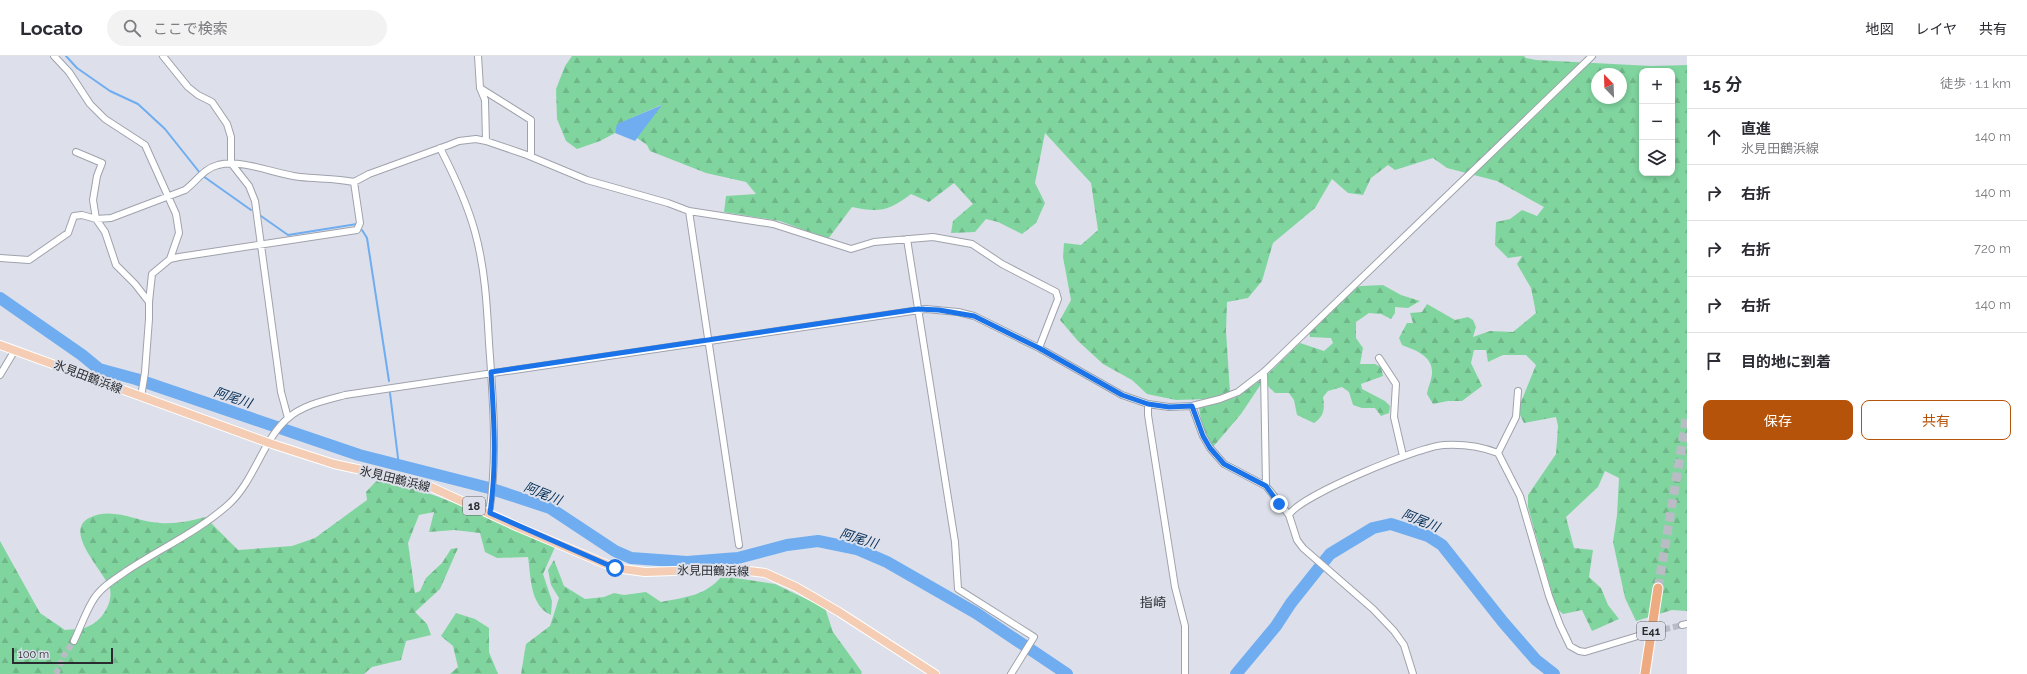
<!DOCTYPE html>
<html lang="ja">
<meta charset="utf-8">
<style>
body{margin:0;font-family:Raleway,"Noto Sans JP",sans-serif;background:#f2f2f3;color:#2b2b33}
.controls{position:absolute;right:12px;top:12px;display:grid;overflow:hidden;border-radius:8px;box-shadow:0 2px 6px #0003}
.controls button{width:36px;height:36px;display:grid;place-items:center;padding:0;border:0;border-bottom:1px solid #e1e1e2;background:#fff;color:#2b2b33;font:20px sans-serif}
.compass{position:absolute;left:1591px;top:12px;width:36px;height:36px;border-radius:50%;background:#fff;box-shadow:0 2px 6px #0003;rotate:337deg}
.scale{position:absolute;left:12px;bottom:10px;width:101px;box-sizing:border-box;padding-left:4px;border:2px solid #2a2b2f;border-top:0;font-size:11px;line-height:14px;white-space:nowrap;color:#2a2b2f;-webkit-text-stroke:3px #dde0ea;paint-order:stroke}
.stop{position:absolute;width:12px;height:12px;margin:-9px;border:3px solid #1a73e8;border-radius:50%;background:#fff}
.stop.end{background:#1a73e8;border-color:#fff;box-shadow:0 1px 4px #0008}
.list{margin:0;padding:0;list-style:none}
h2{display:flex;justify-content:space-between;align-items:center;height:52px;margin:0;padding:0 16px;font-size:17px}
h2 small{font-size:13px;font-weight:400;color:#7c7c81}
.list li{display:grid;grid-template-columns:26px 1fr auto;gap:12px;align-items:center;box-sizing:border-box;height:56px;padding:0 16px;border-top:1px solid #e1e1e2}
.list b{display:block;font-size:15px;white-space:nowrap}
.list p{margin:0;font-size:13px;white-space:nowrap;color:#7c7c81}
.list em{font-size:13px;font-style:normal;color:#7c7c81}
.actions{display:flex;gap:8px;padding:12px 16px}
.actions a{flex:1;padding:9px 0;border:1px solid #b45309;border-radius:8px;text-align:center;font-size:14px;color:#b45309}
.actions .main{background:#b45309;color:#fff}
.icon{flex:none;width:22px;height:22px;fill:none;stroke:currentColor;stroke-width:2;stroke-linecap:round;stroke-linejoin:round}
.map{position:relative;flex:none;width:1687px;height:618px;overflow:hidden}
header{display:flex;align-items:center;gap:24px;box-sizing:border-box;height:56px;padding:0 20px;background:#fff;border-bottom:1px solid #e1e1e2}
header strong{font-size:19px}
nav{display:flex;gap:22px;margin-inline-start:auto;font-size:14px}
.search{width:280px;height:36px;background:#f2f2f3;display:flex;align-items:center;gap:10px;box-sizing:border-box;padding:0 14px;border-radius:22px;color:#7c7c81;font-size:15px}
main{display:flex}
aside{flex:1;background:#fff}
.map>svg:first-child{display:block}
.forest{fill:url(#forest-firs);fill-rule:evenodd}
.water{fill:#6fadf0}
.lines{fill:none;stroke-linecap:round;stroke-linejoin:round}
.stream{stroke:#6fadf0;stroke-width:2}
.river{stroke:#6fadf0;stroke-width:12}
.minor-tunnel{stroke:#b9bcc5;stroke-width:6;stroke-dasharray:6 3;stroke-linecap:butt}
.highway-tunnel{stroke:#b9bcc5;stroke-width:9;stroke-dasharray:9 4.5;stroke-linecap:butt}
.minor-casing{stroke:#9fa2ac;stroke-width:8}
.major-casing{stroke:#fff;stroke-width:10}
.highway-casing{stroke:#fff;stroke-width:11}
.minor{stroke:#fff;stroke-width:6}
.major{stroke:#f5cdb4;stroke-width:8}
.highway{stroke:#eeab82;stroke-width:9}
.route{stroke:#1a73e8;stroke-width:5}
.labels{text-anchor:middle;stroke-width:4;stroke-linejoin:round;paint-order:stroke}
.shield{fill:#dde0ea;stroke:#606167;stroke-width:1}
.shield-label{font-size:11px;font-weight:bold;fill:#2a2b2f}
.street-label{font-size:12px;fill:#2a2b2f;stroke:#dde0ea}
.water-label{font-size:13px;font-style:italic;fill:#002b54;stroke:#dde0ea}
.neighbourhood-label{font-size:13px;fill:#2a2b2f;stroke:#dde0ea}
</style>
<header>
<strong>Locato</strong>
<div class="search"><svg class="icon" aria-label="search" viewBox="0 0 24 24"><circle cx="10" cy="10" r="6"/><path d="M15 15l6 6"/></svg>ここで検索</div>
<nav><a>地図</a><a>レイヤ</a><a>共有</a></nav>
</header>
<main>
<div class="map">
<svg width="1687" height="618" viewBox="0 0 1687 618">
<defs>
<pattern id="forest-firs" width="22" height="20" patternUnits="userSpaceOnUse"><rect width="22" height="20" fill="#80d59f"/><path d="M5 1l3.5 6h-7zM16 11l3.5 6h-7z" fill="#6fb789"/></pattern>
</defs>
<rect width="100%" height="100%" fill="#dde0ea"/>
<path class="forest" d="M572 0H1524L1526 2 1536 4 1652 10 1687 9V555L1672 554 1636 565 1625 542 1613 486 1617 459 1619 422 1605 415 1598 431 1566 461 1574 492 1593 494 1589 521 1601 532 1608 549 1619 563 1592 575 1582 554 1563 558 1556 552 1528 451V439L1556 398 1558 370 1556 361 1524 367 1519 357 1521 346 1536 309 1526 299H1503L1488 306 1486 294H1474L1471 307 1482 330 1462 345H1448L1433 348 1427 338C1428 331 1432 323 1432 317 1433 300 1415 294 1402 289L1399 282 1407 267H1413L1410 257 1422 256 1427 248 1455 264 1468 261 1473 264 1476 271 1473 281 1490 275 1513 276 1536 257 1531 232 1517 208 1522 200 1508 202 1495 189 1496 166 1510 163 1522 154 1537 160 1544 151 1497 125 1447 112 1433 102 1395 114 1388 109 1371 122 1363 139 1348 137 1332 123 1315 152 1273 187 1262 225 1248 242 1227 246 1226 275 1230 336 1208 343 1176 344 1147 338 1132 324 1103 308 1078 285 1060 264 1071 244 1063 201 1064 187 1081 189 1098 174 1091 127 1045 77 1035 127 1045 147 1036 167 1022 178 998 166 986 163 975 176 951 177 953 165 973 148 954 127 929 146 911 138C889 155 879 157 852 151L828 183 780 165 724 156 726 140 756 138 746 126 706 117 650 95 647 89 637 82 661 49 618 68 615 77 600 85 577 93 566 85 557 63 556 33 565 10ZM1642 15H1672V117H1642ZM1597 18H1621V42H1597Z
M1383 229 1401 239 1420 245 1408 252 1395 251V257L1391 263 1381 258 1369 257 1356 266V282L1363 292 1360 308H1375L1381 311 1383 320 1361 328 1362 333 1385 345 1390 350 1389 357 1381 360 1375 352H1362L1353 349 1349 336 1342 331 1328 335 1323 341C1325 352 1324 361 1314 367L1297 359 1294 344 1289 337H1275L1268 330 1267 319 1300 287 1324 295 1333 287 1331 282 1310 281 1309 276 1352 232 1361 230Z
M1261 324V328L1241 358 1213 391 1203 376 1199 352 1234 342Z
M379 422C441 438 497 465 555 491L543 518 552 545 551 559C530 550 531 521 528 501L497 502 485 496 480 477 454 474 429 476 434 456 419 459 408 487 415 537 420 535 426 522 442 507 451 493 458 492 440 533 415 556 427 568 431 579 406 585 401 604 372 611 364 618H0V485L40 557 65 574C72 573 82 574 89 570 102 565 113 547 110 533 106 517 62 476 89 462 112 450 137 466 160 467 177 468 190 465 205 461L238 494 292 490 315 482 367 444 366 436Z
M554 504 564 530 585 543 604 541 614 537 624 539 646 536 661 546C686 541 705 540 722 520L775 528 825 552 833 576 862 616 861 618H521L526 588 550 570 559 542 551 529 548 514Z
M456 557 475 563 489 572V596L498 618H450L458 611 453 590 441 580Z"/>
<path class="water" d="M662 49 635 85 615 77 617 68Z"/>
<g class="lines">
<path class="stream" d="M66 0 77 12 110 35 138 48 165 73 200 117
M203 120 251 154
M261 160 288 179 357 168
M362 174 367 182 389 325
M390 337 399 410"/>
<path class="river" d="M0 242 82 299 99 313 136 323 359 399 489 432 550 452 615 495 631 502 687 506 738 502 787 489 818 485 857 493 887 506 976 557 1067 618
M1236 618 1276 570 1291 547 1330 498 1373 472 1391 468 1428 480 1442 489 1503 566 1536 604 1554 618"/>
<path class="minor-tunnel" d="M1638 580 1682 569
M56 618 64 599 74 585"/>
<path class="highway-tunnel" d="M1658 532 1687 359"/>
<defs>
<path id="minor" d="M54 0 69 16 90 48 105 63 145 89 176 158 179 177 170 203
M163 0 188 31 198 39 212 46 227 68 231 81V107L249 130 255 145 281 336 288 362
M478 0 480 32 485 44 486 85
M480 32 531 64V100
M440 92C454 119 467 147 475 176 485 212 487 250 489 287 493 342 498 403 489 457
M76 96 102 107 97 120 93 144 96 163 105 176 116 209 135 228 149 246
M689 155 739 489
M907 183 955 486 958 533 1034 581 1011 618
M0 202 29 204 68 177 74 160 82 159 96 163 111 162 185 134C197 125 203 113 218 109 244 103 274 118 300 121 318 123 336 122 354 126L369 118 449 89 459 85 476 83 486 85 527 99 587 124 668 147 689 155 773 168 851 193 874 186 933 181 972 188 1002 208 1056 236 1058 243 1039 292
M1379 302 1396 328 1394 361 1403 400
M1264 316 1266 430
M0 319 15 294
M141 341 145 316 149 263V246L152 218 170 203 179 201 357 174 360 167 354 126
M1148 348V359L1175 531 1185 570V618
M1192 350 1203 380 1210 392 1224 408 1266 430 1289 459 1297 484 1303 492 1373 553 1394 575 1404 589 1413 618
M1498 397 1516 361 1518 335
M1289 459C1299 440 1420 390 1444 389 1463 388 1480 390 1498 397L1520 440 1549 540 1560 569 1570 590 1579 595 1585 596 1638 580
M1682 569 1687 568
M74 585C80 572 85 558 92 546 99 533 113 524 125 516 159 493 198 476 229 448 254 425 263 384 287 363 302 349 326 344 345 339L926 253 958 256 974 260 1039 292 1122 339 1148 348 1169 351 1192 350 1220 343 1238 336 1264 316 1592 0"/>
<path id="major" d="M0 289 269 387 334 408 417 426 431 431 518 471 615 512 645 516 732 513 765 517 796 531 839 556 935 618"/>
<path id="highway" d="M1645 618 1658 532"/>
</defs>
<use href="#minor" class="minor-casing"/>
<use href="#major" class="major-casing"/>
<use href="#highway" class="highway-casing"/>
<use href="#minor" class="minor"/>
<use href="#major" class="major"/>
<use href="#highway" class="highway"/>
</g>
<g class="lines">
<path class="route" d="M615 512 490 457C497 411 494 362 491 316L918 253 939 254 974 260 1039 292 1122 339 1148 348 1169 351 1192 350 1203 380 1210 392 1224 408 1266 430 1279 448"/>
</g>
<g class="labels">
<g class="shield">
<rect x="463" y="441" width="22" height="18" rx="3"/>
<rect x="1637" y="566" width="28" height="18" rx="3"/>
</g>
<g class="shield-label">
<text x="474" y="454">18</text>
<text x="1651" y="579">E41</text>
</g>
<g class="street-label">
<text transform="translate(88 321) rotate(21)" y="4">氷見田鶴浜線</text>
<text transform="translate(395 423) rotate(14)" y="4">氷見田鶴浜線</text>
<text transform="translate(713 515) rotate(1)" y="4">氷見田鶴浜線</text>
</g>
<g class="water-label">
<text transform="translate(233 341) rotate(19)" y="5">阿尾川</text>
<text transform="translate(543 437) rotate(22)" y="5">阿尾川</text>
<text transform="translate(1421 464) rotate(22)" y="5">阿尾川</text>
<text transform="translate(859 482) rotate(17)" y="5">阿尾川</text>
</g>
<g class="neighbourhood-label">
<text x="1153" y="551">指崎</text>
</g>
</g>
</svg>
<div class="controls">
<button>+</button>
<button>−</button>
<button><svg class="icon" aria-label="layers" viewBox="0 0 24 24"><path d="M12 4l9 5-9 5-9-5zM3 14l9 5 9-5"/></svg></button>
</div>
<svg class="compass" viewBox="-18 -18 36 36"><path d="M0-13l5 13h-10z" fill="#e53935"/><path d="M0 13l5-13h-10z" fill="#7c7c81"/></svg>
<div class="scale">100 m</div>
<div class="stop" style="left:615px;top:512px"></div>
<div class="stop end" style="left:1279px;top:448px"></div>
</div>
<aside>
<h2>15 分<small>徒歩 · 1.1 km</small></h2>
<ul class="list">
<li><svg class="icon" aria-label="ahead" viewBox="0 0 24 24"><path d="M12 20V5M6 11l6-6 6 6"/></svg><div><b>直進</b><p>氷見田鶴浜線</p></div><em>140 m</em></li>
<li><svg class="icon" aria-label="right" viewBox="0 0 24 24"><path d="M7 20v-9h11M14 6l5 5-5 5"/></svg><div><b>右折</b></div><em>140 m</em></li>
<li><svg class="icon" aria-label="right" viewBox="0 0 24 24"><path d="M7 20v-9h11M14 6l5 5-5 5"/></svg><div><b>右折</b></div><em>720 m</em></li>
<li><svg class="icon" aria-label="right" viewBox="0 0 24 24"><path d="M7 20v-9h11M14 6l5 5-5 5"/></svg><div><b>右折</b></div><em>140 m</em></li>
<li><svg class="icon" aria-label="arrive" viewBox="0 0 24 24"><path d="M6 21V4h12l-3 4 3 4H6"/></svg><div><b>目的地に到着</b></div></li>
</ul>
<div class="actions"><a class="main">保存</a><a>共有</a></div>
</aside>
</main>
